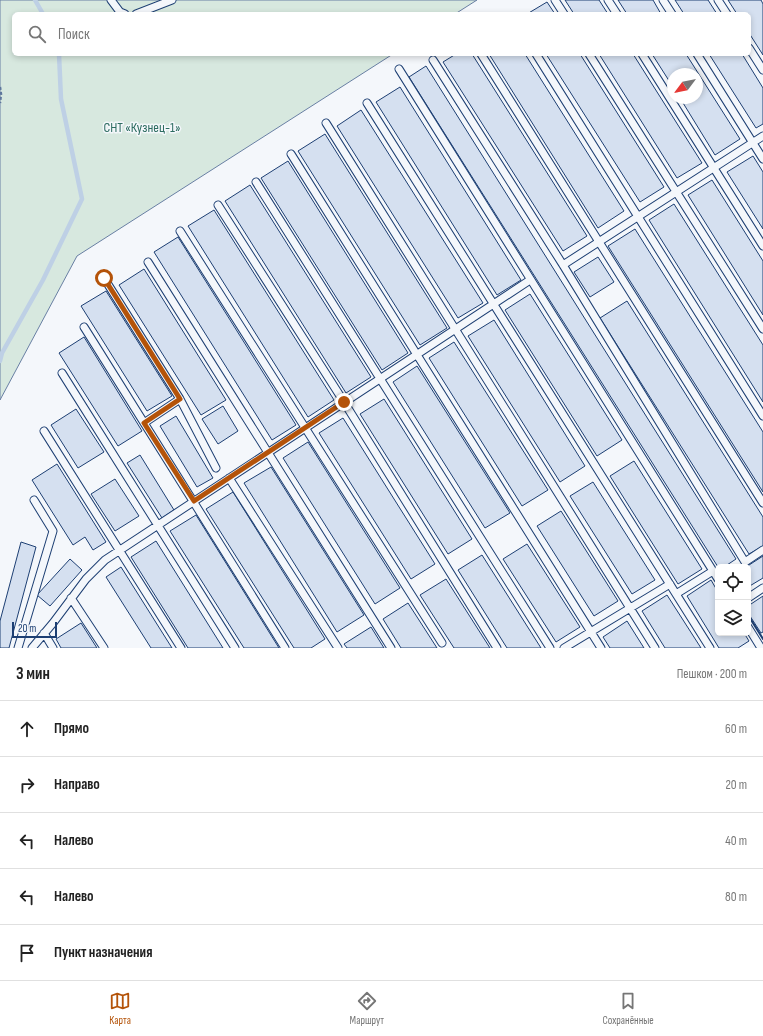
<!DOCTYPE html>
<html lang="ru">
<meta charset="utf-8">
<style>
body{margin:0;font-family:"Sofia Sans Condensed",sans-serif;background:#f2f2f2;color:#222}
.controls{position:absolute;right:12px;bottom:12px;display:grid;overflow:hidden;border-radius:6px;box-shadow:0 2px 6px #0003}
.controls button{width:36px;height:36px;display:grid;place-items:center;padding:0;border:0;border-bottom:1px solid #e0e0e0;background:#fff;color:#222;font:20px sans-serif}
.compass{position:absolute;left:667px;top:68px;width:36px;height:36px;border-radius:50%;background:#fff;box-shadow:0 2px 6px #0003;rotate:238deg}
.scale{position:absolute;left:12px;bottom:10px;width:45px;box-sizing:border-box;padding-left:4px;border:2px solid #1d3f73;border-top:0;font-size:11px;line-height:14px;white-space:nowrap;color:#1d3f73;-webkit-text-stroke:3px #f4f7fb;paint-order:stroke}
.stop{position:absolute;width:12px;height:12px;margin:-9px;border:3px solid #b45309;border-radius:50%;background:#fff}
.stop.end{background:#b45309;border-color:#fff;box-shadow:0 1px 4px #0008}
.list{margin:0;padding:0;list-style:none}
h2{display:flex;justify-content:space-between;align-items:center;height:52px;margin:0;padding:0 16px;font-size:17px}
h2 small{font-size:13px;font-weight:400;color:#767676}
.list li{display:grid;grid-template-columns:26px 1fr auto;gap:12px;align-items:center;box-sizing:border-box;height:56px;padding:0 16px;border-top:1px solid #e0e0e0}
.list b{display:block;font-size:15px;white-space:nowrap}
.list em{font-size:13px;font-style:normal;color:#767676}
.icon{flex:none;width:22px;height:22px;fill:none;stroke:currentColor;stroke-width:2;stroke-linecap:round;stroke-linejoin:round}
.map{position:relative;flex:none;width:763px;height:648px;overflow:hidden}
.search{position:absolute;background:#fff;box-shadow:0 2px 6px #0003;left:12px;right:12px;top:12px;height:44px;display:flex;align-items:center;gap:10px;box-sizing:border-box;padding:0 14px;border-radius:6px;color:#767676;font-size:15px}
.sheet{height:332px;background:#fff}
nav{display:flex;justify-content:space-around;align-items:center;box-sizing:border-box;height:56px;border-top:1px solid #e0e0e0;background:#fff;font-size:11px;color:#767676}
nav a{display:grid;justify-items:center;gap:2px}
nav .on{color:#b45309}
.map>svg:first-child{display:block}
.green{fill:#d7e8df;stroke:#687fa3}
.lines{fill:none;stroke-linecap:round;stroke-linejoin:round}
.stream{stroke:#bed0e5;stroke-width:4.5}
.building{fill:#d5e0f0;stroke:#1d3f73}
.service-casing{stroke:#1d3f73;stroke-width:9}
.path{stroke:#5e769c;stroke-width:2.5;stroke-dasharray:3 2;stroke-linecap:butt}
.service{stroke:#f4f7fb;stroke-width:7}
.wall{stroke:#1d3f73;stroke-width:2}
.route{stroke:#b45309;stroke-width:5}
.labels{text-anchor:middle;stroke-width:3;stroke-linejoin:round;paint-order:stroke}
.park-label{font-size:14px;fill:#2c6c60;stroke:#f4f7fb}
</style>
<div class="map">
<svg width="763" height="648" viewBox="0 0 763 648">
<rect width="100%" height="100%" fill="#f4f7fb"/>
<path class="green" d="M0 0H477L455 14H14V54H393L77 256 0 400Z"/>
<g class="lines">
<path class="stream" d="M35 0 43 14
M0 361 2 353 43 280 82 199 61 99 59 54"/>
</g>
<path class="building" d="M565 0H599L608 14H574Z
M618 0H653L661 14H627Z
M675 0H708L717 14H684Z
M728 0H761L763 4V55L749 33V14H737Z
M547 2 555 14H527Z
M456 54H472L587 236 563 251 443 62Z
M489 54H525L624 211 598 228Z
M546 54H580L664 187 640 202Z
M599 54H633L702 163 677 178Z
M652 54H686L740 139 715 155 680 98H697V74H673V87Z
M709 54H742L763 88V124L756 128Z
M426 66 736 559 724 567H718L409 77Z
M400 87 521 280 497 295 376 102Z
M361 110 483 303 458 318 337 126Z
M325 134 447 328 420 345 298 151Z
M753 156 763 172V229L727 172Z
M288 161 408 353 382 370 261 178Z
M712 180 763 261V315L688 195Z
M250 185 371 377 346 393 225 201Z
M674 204 763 345V402L649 220Z
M214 210 334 400 308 417 188 226Z
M635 229 763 432V492L608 246Z
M178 237 296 425 272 440 154 252Z
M598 257 614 282 590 297 574 272Z
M144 269 226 400 201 415 119 285Z
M106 291 172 396 147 411 81 306Z
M530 294 622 440 597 456 505 310Z
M627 301 763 517V546L749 554 600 318Z
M494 320 585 466 560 482 468 336Z
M84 337 142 431 118 446 59 353Z
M454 342 548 490 522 506 429 358Z
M417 366 510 513 485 528 393 382Z
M384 399 472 539 448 554 360 414Z
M223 406 238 431 218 444 202 419Z
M76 409 104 452 78 468 51 425Z
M176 416 213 478 197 487 160 426Z
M343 418 435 564 411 579 319 433Z
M308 442 400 588 375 604 283 458Z
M140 455 174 510 162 518 127 463Z
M634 461 702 569 678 584 610 476Z
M57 464 106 542 93 550 85 537 73 545 32 480Z
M271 467 364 615 337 632 244 483Z
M115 479 139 516 115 531 91 494Z
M593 482 655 580 632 594 570 496Z
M233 492 325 639 311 648H294L206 509Z
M561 511 618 601 594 616 537 526Z
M196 515 279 648H244L170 531Z
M156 541 223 648H188L131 557Z
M21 542 36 547 9 648H0V621Z
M527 544 580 627 556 642 503 559Z
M482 555 541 648H507L458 570Z
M763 556V578L748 587V567H746Z
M70 559 82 570 50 606 37 595Z
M121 567 172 648H151L106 577Z
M446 579 490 648H454L420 595Z
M711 580 718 592V633H744L749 641 738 648H719L687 596Z
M667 595 701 648H665L642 611Z
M763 596V632L761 633 748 613V606Z
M408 603 437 648H401L383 619Z
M627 621 644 648H610L603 637Z
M81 623 97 648H61L56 639Z
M371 627 384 648H347L344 644Z"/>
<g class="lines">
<defs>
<path id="service" d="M111 0 120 12 125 14
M555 0 564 14
M608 0 617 14
M663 0 672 14
M718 0 727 14
M136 14 172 0
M749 48 763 70
M481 54 763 503
M536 54 763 416
M589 54 763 329
M642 54 763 246
M697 54 763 159
M433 60 563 265 745 562 763 550
M399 69 718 579
M367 103 710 648
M326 123 655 648
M291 154 601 648
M256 182 550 648
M218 205 344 402 497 648
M180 231 442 643
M148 262 391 648
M563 265 763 136
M104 278 180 399 216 468
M84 327 285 648
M62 373 235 648
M144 423 180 399
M44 431 181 648
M229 478 338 648
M676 594 713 571
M71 598 104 648
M748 598 763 588
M748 627 761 648
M44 633 53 648
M18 648 53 531 34 500
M32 648 53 623 86 579 105 560 530 280
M564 648 670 584"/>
</defs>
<use href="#service" class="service-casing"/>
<path class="path" d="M0 87 1 94 0 103"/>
<use href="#service" class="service"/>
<path class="wall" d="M748 615 763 639"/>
</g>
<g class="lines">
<path class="route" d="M104 278 180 399 144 423 194 501 344 402"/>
</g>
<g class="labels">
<g class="park-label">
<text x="142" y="132">СНТ «Кузнец-1»</text>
</g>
</g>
</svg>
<div class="controls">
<button><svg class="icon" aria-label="locate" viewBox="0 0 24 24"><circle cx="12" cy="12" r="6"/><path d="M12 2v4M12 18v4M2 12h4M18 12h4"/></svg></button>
<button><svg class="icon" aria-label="layers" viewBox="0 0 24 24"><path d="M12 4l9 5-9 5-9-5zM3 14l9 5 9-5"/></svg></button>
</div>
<svg class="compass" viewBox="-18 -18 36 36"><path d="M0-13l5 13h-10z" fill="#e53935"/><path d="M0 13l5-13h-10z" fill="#767676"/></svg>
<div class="scale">20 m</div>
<div class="stop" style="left:104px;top:278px"></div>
<div class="stop end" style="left:344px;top:402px"></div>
<div class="search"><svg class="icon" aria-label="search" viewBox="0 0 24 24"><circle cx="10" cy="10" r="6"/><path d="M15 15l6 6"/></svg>Поиск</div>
</div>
<section class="sheet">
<h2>3 мин<small>Пешком · 200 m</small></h2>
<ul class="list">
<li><svg class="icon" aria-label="ahead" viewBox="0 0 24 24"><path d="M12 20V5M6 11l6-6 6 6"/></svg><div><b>Прямо</b></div><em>60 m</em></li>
<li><svg class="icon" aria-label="right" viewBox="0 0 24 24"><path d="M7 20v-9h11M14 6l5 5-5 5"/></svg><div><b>Направо</b></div><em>20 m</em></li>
<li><svg class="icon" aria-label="left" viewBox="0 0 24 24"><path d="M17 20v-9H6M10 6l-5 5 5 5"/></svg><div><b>Налево</b></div><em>40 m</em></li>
<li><svg class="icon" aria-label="left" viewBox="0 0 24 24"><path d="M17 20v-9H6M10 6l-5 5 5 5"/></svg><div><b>Налево</b></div><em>80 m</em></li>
<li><svg class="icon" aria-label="arrive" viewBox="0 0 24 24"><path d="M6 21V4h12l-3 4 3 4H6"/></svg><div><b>Пункт назначения</b></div></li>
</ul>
</section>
<nav>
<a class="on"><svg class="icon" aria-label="map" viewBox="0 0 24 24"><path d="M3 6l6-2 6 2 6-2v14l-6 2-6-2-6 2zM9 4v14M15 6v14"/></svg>Карта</a>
<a><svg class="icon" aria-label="directions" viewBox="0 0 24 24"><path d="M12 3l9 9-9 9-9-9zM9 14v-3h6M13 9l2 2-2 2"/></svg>Маршрут</a>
<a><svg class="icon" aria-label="saved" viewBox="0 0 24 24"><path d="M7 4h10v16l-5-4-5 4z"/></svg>Сохранённые</a>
</nav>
